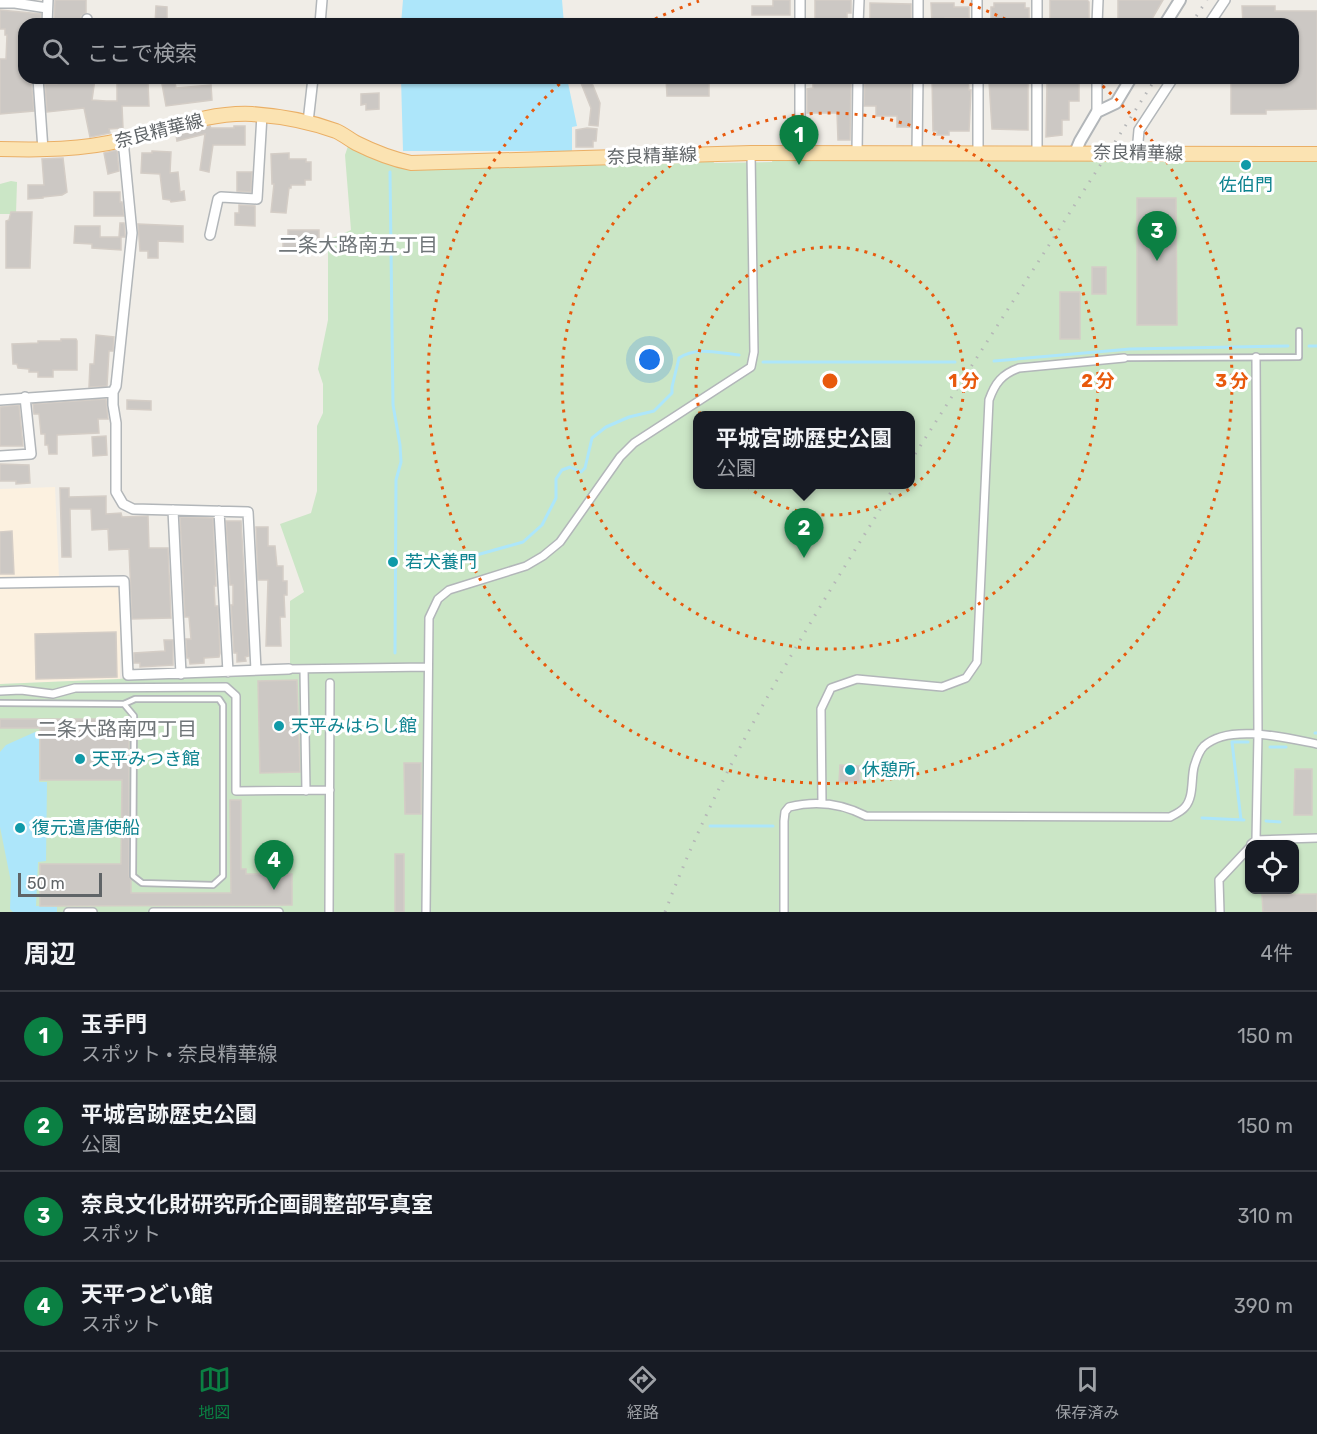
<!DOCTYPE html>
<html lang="ja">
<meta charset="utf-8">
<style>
body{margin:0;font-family:Rubik,"Noto Sans JP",sans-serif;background:#242831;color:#f1f3f6}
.controls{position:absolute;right:18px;bottom:18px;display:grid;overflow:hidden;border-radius:12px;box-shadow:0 2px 4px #0004}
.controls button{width:54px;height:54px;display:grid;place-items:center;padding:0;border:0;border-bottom:2px solid #363941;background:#171b24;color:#f1f3f6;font:30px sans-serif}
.scale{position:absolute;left:18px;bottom:15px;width:84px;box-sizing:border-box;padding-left:6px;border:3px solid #5f6467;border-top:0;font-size:16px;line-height:21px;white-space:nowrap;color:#5f6467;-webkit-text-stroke:4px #fff;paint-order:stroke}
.you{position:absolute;left:650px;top:360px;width:21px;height:21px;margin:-15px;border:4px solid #fff;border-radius:50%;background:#1a73e8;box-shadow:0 0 0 9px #1a73e833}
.badge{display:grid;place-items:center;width:39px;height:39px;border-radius:50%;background:#0b8043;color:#fff;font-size:20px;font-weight:700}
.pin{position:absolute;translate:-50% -50px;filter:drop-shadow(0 2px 3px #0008)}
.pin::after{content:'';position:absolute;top:32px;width:21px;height:18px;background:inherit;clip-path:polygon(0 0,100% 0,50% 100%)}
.popup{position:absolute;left:693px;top:411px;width:222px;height:78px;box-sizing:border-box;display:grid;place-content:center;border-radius:12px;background:#171b24;filter:drop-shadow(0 2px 4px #0005);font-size:20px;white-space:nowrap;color:#9ea1a6}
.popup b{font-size:22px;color:#f1f3f6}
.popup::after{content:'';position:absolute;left:50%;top:100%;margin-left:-12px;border:12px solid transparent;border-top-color:#171b24}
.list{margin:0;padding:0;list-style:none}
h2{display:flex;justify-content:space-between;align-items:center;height:78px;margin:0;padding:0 24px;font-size:26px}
h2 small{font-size:20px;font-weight:400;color:#9ea1a6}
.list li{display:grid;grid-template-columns:39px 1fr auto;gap:18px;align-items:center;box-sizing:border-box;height:90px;padding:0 24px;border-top:2px solid #363941}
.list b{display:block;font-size:22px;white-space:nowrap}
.list p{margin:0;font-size:20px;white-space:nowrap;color:#9ea1a6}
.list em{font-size:20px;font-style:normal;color:#9ea1a6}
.icon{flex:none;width:33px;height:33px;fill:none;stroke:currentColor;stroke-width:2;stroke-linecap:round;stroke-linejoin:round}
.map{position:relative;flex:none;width:1317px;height:912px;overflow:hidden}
.search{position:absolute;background:#171b24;box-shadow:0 2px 4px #0004;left:18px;right:18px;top:18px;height:66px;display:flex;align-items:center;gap:15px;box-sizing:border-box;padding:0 21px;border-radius:18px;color:#9ea1a6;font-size:22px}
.sheet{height:438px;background:#171b24}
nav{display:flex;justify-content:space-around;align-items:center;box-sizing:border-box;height:84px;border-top:2px solid #363941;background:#171b24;font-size:16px;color:#9ea1a6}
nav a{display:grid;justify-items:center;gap:3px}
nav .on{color:#0b8043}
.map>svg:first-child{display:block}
.commercial{fill:#fcf1e0}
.green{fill:#cbe6c6;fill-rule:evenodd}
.water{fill:#ade6fa}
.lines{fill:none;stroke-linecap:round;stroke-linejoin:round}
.stream{stroke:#ade6fa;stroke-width:3}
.building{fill:#ccc8c4;stroke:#d4cdc6;stroke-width:1.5}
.service-casing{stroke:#b2b6b9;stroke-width:8}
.pedestrian-casing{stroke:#b2b6b9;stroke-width:10}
.minor-casing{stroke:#b2b6b9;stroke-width:12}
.tertiary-casing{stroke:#b2b6b9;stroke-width:14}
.primary-casing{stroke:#eaaf66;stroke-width:16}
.service{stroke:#fff;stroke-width:4.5}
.pedestrian{stroke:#fff;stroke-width:7}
.minor{stroke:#fff;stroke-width:9}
.tertiary{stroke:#fff;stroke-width:10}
.primary{stroke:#fbe3b2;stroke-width:14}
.rail{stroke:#b5b6b7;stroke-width:3;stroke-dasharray:1.5 8;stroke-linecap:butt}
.ring{fill:none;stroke:#e8590c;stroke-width:3;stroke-dasharray:3 6}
.culture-dot{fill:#0f9aa8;stroke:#fff;stroke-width:2}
.labels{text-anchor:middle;stroke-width:6;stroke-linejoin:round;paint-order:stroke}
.street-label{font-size:18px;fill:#5f6467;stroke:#fff}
.culture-label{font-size:18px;fill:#0d838f;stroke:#fff;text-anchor:start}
.neighbourhood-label{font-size:20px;fill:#707679;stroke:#fff}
.centre{fill:#e8590c;stroke:#fff;stroke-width:3}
.ring-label{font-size:18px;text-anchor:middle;font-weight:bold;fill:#e8590c;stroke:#fff;stroke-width:6;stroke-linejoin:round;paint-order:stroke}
</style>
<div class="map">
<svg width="1317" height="912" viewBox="0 0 1317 912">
<rect width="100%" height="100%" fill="#f0ede7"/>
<path class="commercial" d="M55 487 59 577 0 579V489Z
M113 583 120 588V679L0 684V587Z"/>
<path class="green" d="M348 146 424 168H501L713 160 714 163 772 162 773 158H1317V912H0V684L120 679 130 677 290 673V601L304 592 280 524 311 513 317 491V426L323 413V384L318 369 328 320V240L351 230 345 155ZM698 416H910V484H698ZM1250 844H1294V890H1250Z
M11 181 17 182 16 214H0V184Z"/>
<path class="water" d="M403 0H562L564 24H401Z
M401 78H567L577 126 572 127V151H403Z
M35 732H56V738L39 739V782H47L46 861 38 862 36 906 57 907V912H13L10 909 11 882 0 827V752L6 745Z"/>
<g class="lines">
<path class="stream" d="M390 172 393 405 400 445 401 462 396 480 395 653
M1309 346H1317
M994 361 1130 349 1288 346
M763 362H955
M419 564 453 565 473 556 523 542 542 525 556 498V479L562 470 570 467 581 472 585 468 592 438 606 427 629 417 654 411 672 393V387L679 358C697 346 718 353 739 355
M1315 733H1317
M1270 747H1286
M1202 818 1244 820
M1241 820 1232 742H1248
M1266 821 1280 822
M710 826H773"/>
</g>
<path class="building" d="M55 0H86V13L81 16 80 24H54Z
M773 0H790V15H752V6H773Z
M815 0H851V13H847V18L825 20V24H815Z
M1050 0H1087L1089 2V20L1050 19Z
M1118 0H1163L1149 24H1118Z
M870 3 911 4V24H870Z
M931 3H954V7H969V18H945L946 24H932Z
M994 3H1025V8H1029V24L991 23V7H994Z
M156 6 167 7V24H155Z
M1242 6H1275V11H1317V109L1266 110V114H1231V78H1293V24H1243Z
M0 10 41 14 40 24H24V78H31L34 111 0 114V59H6L7 35H5V29H0Z
M58 78 95 79 92 100 106 101H117V78H130V83H148L149 106H122L123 128 109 129 110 133 90 137 84 108 47 112 45 84H57Z
M579 78H590L600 103 598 126 589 125 591 108Z
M666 78H709V96H667Z
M813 78H851L850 140H838L837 113H807V89L813 88Z
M865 78H911V127H897V116H876V106H864Z
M932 78H968L969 90H971L969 131H949V135H937V131H933Z
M1013 78H1028V130L992 129 989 81H1013Z
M1079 81V101H1069V120H1062V135L1046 137 1047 82Z
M175 82 176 88 211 85 212 100 166 106 162 84Z
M379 93V109L366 110V104L361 105V94Z
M210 126 211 128H234V126H245V145H213L209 172 200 170 205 134 177 141 176 135Z
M587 128 597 129 596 141H593V147H576V130Z
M117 150 119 171 108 174 104 153Z
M152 151 171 152 170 173 178 172 180 192 184 191 185 200 171 202 170 200 163 199 160 174 141 173 142 153H152Z
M289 153V159H306V162H311V180H305V185H291V188H289L286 213 271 212 274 184H272L271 154Z
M63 158 67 192 62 195 43 197V198L28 199V185H44L42 159Z
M237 172H252L251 192 237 191Z
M94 192H120V202H122L124 216H94Z
M1137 198H1176L1177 325H1137Z
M239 205 255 206V226L235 225V213H239Z
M11 212H32L30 268H6V221L9 220Z
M120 223H124L125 233V237H121V250L92 248V244L74 243 75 226H100V237H119Z
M138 224 183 226V242L158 241V258H148V251H140Z
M288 230H319V251H283V239H288Z
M1092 267H1106V294H1092Z
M1060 292H1080V339H1060Z
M96 335 114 337 113 351H109L107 386 89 387 90 364H94Z
M61 339H76L77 341V370H53V377H38V372H29V369L18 368 17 364H13L12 344 38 343V341H61Z
M106 399 108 419H98L99 433 57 435V454H49L48 445H45V434H41L39 414H34L33 404Z
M127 400 151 401V410L127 409Z
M19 405 23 446H0V407Z
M106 436 107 455 93 456 92 437Z
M0 464 29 465 30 483 16 484V481H0Z
M60 488H69V497L106 496V514L121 513 122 517 148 516 149 548H168L171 618 132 619 129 549 109 550 108 529 92 530 91 509H70L71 557H62Z
M180 517 213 518 216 586H214L215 606H218L220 653 219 657 204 658V663L190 664 189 658H187L186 639H191L189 617H185Z
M226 521H241L249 656 245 657 246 661 237 662V653H234L231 605H233V585H230Z
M256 527H268V546H275L277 566H283V581H287V595H284L285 617H280L281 646H266L268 580H258Z
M12 531 14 574H0V532Z
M116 632 117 677 36 679 35 634Z
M164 640H173V665L140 667V663H134V653L165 651Z
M297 680 300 772 260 773 258 681Z
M0 719H122L129 727V876L131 880V893H231L230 800H241V869H246V874H292V905L40 906V864H121L122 780H40V728H0Z
M404 763H421V814H405Z
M840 765 860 766V782H839Z
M1295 769H1312V815H1294Z
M395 854H404V912H395Z
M1317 894V912H1263L1262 895Z"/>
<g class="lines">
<defs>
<path id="service" d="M1124 358 1299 357V331
M0 703 124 704 135 699H219L223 705V876L213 885 142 883 133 876 134 716 124 704"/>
<path id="pedestrian" d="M289 669 428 667
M304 669 306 791
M0 691 21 690 53 694 75 688 226 687 236 696V791L330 790
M822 803 821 709 831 688 857 679 942 687 966 678 977 662 989 400C995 383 1002 374 1019 368L1124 358
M1256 840 1317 838
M1251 844 1256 840 1258 735 1256 357
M68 912H93
M153 912H279
M329 912 330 683
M426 912 429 618 438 599 449 590 526 566 543 556 560 542 620 457 634 443 751 367 754 352 751 153
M784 912V821L785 812 789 807C816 800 841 803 866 816L1170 817C1174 815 1182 811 1185 807 1194 797 1191 779 1194 767 1196 760 1199 751 1204 746 1229 723 1287 738 1317 744
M1220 912 1219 880 1250 847"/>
<path id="minor" d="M977 0V24
M0 3H15L47 8
M47 24 48 0
M87 24V19
M320 24 322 0
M800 24V0
M858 24 859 0
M918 24V0
M1037 24V0
M1097 24 1098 0
M1209 24 1225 0
M38 78 43 150
M978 78V153
M1097 112V78
M308 122 313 78
M123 140 132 233 116 386 113 392V405L116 423V492L123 504 133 509 248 512 256 670
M917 152 918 78
M800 153V78
M857 153 858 78
M1037 153V78
M1137 153 1139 130 1173 78
M210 235 218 199 221 197 257 199 262 115
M0 400 113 392
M0 456 31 454 25 397
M173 510 181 674
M219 511 228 672
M0 583 124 581 128 675 289 669"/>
<path id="tertiary" d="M1165 24 1180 0
M1075 153 1080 141 1097 112 1116 103 1131 78"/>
<path id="primary" d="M0 149C41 150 82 150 122 140 165 130 207 112 252 114 280 116 309 121 336 131 343 134 349 139 356 143 374 152 392 159 411 163L751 153 1317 154"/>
</defs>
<use href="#service" class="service-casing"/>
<use href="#pedestrian" class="pedestrian-casing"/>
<use href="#minor" class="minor-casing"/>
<use href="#tertiary" class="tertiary-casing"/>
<use href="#primary" class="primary-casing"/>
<use href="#service" class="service"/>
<use href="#pedestrian" class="pedestrian"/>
<use href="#minor" class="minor"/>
<use href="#tertiary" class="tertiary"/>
<use href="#primary" class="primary"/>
<path class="rail" d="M1191 24 1207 0
M910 462 1156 78
M665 912C723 759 810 622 896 484"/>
</g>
<g class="ring">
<circle cx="830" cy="381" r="134"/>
<circle cx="830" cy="381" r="268"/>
<path d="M647 23A402 402 0 0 1 699 1M961 1A402 402 0 0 1 1013 23M1096 80A402 402 0 1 1 564 80"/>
</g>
<g class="culture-dot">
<circle cx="1246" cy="165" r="6"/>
<circle cx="393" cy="562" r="6"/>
<circle cx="279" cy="726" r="6"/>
<circle cx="80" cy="759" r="6"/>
<circle cx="850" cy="770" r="6"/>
<circle cx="20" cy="828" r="6"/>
</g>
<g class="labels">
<g class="street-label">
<text transform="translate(159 131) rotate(-14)" y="6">奈良精華線</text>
<text transform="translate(1138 153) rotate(1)" y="6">奈良精華線</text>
<text transform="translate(652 156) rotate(-2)" y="6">奈良精華線</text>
</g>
<g class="culture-label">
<text x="1246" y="191" text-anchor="middle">佐伯門</text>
<text x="405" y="568">若犬養門</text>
<text x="291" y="732">天平みはらし館</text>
<text x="92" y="765">天平みつき館</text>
<text x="862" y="776">休憩所</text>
<text x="32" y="834">復元遣唐使船</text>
</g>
<g class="neighbourhood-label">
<text x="358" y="252">二条大路南五丁目</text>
<text x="117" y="736">二条大路南四丁目</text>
</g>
</g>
<circle cx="830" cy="381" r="9" class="centre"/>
<g class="ring-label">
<text x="964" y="387">1 分</text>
<text x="1098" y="387">2 分</text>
<text x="1232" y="387">3 分</text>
</g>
</svg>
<div class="controls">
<button><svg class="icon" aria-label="locate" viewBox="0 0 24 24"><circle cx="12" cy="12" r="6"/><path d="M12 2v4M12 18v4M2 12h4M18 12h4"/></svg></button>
</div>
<div class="scale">50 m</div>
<div class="you"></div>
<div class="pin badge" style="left:799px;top:165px">1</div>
<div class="pin badge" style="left:804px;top:558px">2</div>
<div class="popup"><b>平城宮跡歴史公園</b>公園</div>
<div class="pin badge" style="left:1157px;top:261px">3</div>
<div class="pin badge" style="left:274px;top:890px">4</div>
<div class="search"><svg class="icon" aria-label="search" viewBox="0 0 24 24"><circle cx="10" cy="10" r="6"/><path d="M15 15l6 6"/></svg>ここで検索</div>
</div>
<section class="sheet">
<h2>周辺<small>4件</small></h2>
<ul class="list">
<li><span class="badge">1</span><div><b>玉手門</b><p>スポット · 奈良精華線</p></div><em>150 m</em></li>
<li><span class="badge">2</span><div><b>平城宮跡歴史公園</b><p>公園</p></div><em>150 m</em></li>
<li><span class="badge">3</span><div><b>奈良文化財研究所企画調整部写真室</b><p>スポット</p></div><em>310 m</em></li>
<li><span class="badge">4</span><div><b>天平つどい館</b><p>スポット</p></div><em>390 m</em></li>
</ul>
</section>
<nav>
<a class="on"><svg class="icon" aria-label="map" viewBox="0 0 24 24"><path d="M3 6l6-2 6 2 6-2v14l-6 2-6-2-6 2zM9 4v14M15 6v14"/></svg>地図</a>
<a><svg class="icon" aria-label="directions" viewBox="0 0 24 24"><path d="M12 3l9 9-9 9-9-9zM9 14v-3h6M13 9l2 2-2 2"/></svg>経路</a>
<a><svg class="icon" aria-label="saved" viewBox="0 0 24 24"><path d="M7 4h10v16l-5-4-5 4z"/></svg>保存済み</a>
</nav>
